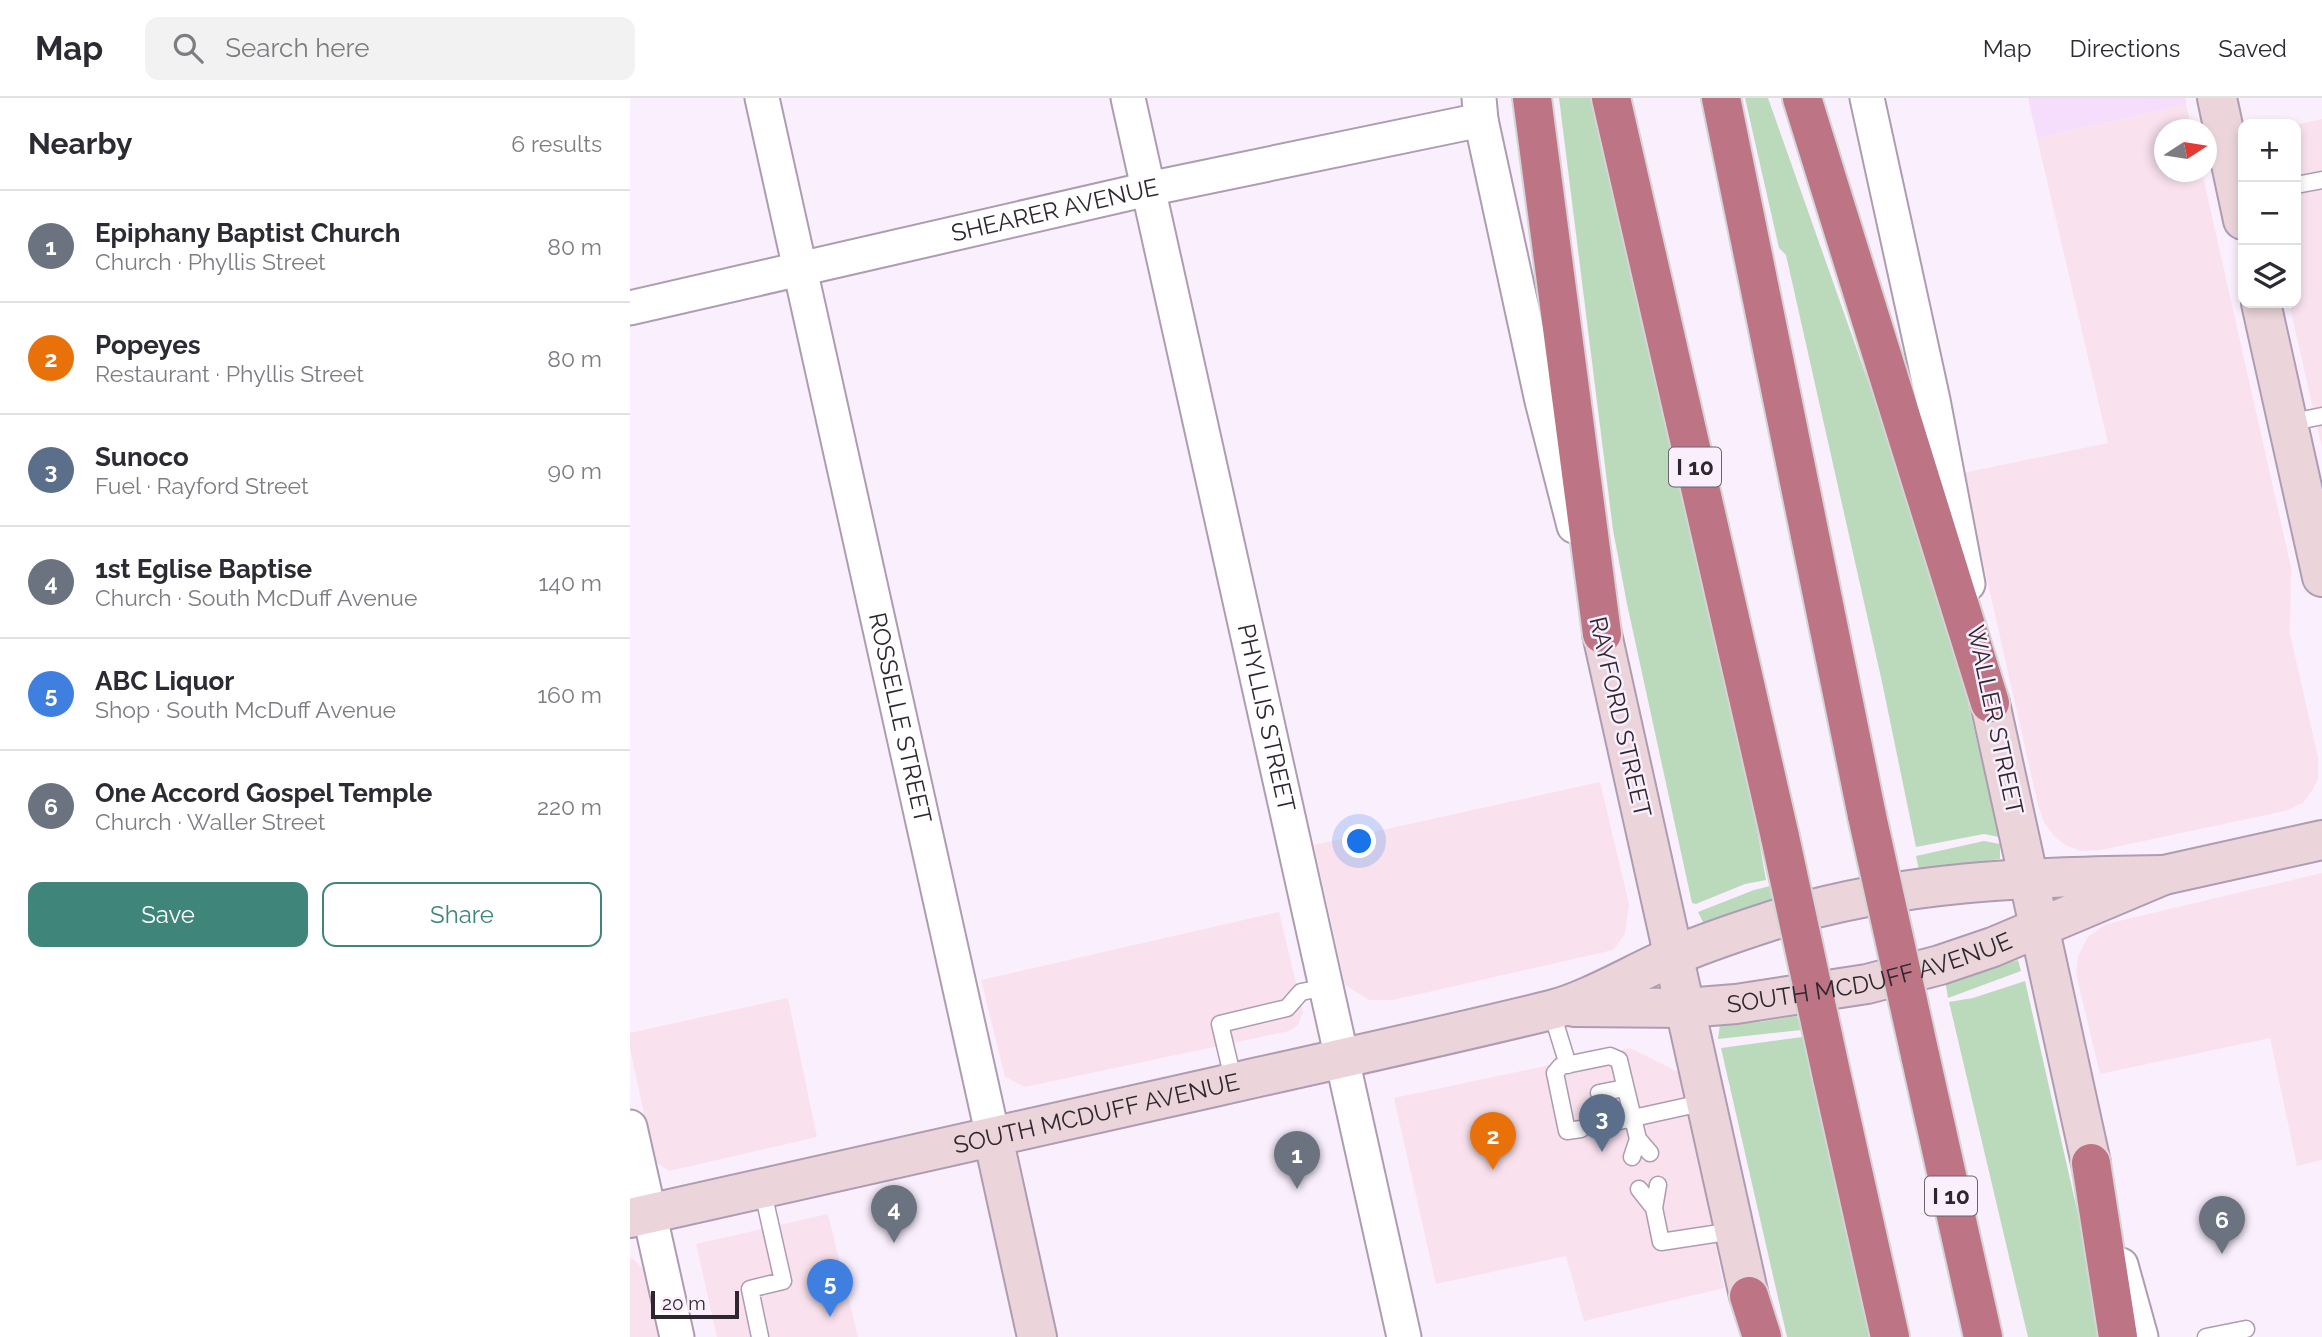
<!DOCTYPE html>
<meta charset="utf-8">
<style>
body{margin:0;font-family:Raleway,sans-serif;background:#f2f2f3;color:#2b2b33}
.controls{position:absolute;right:21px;top:21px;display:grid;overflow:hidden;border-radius:14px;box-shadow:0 4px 10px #0003}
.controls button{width:63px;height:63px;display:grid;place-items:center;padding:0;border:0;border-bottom:2px solid #e1e1e2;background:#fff;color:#2b2b33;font:35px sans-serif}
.compass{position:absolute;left:1524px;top:21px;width:63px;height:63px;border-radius:50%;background:#fff;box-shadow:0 4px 10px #0003;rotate:78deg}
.scale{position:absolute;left:21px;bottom:18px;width:88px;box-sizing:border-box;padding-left:7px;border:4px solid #2e2730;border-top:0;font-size:19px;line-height:24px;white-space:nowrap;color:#2e2730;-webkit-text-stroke:5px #faeffd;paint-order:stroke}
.you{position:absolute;left:730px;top:744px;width:24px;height:24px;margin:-18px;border:5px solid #fff;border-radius:50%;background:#1a73e8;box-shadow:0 0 0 10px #1a73e833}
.badge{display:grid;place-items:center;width:46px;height:46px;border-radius:50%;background:#40857a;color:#fff;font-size:23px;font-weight:700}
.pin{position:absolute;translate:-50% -58px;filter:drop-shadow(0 2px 4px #0008)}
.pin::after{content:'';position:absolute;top:37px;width:24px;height:21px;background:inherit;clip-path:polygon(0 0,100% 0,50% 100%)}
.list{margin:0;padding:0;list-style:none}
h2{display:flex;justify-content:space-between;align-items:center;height:91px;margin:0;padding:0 28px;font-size:30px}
h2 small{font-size:23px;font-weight:400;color:#7c7c81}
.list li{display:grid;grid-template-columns:46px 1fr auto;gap:21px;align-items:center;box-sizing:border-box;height:112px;padding:0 28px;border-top:2px solid #e1e1e2}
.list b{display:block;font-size:26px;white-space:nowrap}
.list p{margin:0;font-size:23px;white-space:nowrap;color:#7c7c81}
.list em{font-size:23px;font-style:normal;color:#7c7c81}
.actions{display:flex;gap:14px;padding:21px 28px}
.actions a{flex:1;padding:16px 0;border:2px solid #40857a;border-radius:14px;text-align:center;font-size:24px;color:#40857a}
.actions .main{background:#40857a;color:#fff}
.icon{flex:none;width:38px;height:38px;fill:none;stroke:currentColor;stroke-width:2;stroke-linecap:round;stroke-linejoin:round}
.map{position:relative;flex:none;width:1692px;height:1239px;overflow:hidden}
header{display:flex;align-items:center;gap:42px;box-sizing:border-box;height:98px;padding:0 35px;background:#fff;border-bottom:2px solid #e1e1e2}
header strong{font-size:33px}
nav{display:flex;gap:38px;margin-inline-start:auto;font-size:24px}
.search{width:490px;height:63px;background:#f2f2f3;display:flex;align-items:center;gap:18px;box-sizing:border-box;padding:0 24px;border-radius:14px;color:#7c7c81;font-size:26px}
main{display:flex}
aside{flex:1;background:#fff}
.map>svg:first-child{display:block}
.commercial{fill:#f9e2ee}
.built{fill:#f5defc}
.green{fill:#bbdabc}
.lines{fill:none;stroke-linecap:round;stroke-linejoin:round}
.lane-casing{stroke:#ad9cb2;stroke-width:19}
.street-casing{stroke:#ad9cb2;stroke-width:37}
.secondary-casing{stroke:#ad9cb2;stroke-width:42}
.highway-casing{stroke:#d5d4d6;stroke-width:42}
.lane{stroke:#fff;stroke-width:16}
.street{stroke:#fff;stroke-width:33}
.secondary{stroke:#ebd5da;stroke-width:38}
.highway{stroke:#bd7485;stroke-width:38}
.highway-bridge-casing{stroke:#d5d4d6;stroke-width:42;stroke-linecap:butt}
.highway-bridge{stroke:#bd7485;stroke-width:38}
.labels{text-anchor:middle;stroke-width:5;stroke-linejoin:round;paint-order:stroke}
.shield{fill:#faeffd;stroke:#6b636e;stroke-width:2}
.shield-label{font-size:23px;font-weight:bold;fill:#2e2730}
.street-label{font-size:24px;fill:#2e2730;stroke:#faeffd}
</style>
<header>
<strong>Map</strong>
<div class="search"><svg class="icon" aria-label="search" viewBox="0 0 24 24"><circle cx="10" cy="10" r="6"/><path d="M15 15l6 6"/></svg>Search here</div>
<nav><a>Map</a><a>Directions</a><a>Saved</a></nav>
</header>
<main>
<aside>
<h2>Nearby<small>6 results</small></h2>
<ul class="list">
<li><span class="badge" style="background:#6b7280">1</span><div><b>Epiphany Baptist Church</b><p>Church · Phyllis Street</p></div><em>80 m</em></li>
<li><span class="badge" style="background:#e8710a">2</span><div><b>Popeyes</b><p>Restaurant · Phyllis Street</p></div><em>80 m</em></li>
<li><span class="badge" style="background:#5c6f8a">3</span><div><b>Sunoco</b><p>Fuel · Rayford Street</p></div><em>90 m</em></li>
<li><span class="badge" style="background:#6b7280">4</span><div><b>1st Eglise Baptise</b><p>Church · South McDuff Avenue</p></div><em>140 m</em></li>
<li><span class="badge" style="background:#3f7fe0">5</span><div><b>ABC Liquor</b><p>Shop · South McDuff Avenue</p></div><em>160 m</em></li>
<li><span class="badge" style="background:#6b7280">6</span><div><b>One Accord Gospel Temple</b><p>Church · Waller Street</p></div><em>220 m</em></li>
</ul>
<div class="actions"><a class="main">Save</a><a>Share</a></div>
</aside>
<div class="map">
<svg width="1692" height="1239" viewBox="0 0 1692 1239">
<rect width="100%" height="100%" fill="#faeffd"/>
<path class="commercial" d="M1556 6 1562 31 1534 32V74H1572L1661 469 1660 536 1688 659V680L1683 691 1673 705 1655 713 1471 752 1451 753 1435 747 1424 738 1414 724 1408 707 1333 375 1478 345 1407 40Z
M1692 21V350L1659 205H1666V27Z
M970 684 999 806 995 836 983 852 763 902H739L715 887 684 747Z
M1692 775V1062L1667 1068 1640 940 1470 976 1446 876 1448 858 1458 839 1476 826Z
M649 814 673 914 668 927 659 933 395 989 375 979 351 882Z
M158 900 187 1039 39 1073 27 1065 22 1054 0 950V935Z
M1000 950 1052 976 1094 1190 954 1223 936 1158 806 1186 764 1000Z
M198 1116 228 1239H87L66 1146Z
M0 1161H3L13 1171 28 1239H0Z"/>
<path class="built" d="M1398 0H1555L1556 6 1407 40Z"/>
<path class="green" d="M929 0H965L1012 226 1126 725 1136 782 1115 786 1066 806 1062 805 997 506 983 432Z
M1115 0H1138L1285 416 1336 596 1369 739 1354 736 1286 749 1252 584 1156 157 1149 150Z
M1354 743 1370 746V761L1289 772 1286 758Z
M1140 788 1142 801 1077 826H1074L1068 814 1124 792Z
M1388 862 1391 873 1318 900 1315 882Z
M1395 883 1465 1191 1475 1239H1398L1319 904 1343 900Z
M1167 918 1171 932 1088 941 1090 926 1130 924Z
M1174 936 1243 1239H1157L1091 950 1172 939Z"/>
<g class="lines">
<defs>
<path id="lane" d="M1666 87 1692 82
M1658 325 1692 318
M921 912 938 967
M604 985 590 926 657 910 671 894 697 889
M969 995 995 990
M976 1026 1076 1004
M951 1031 937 1033 925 975 931 968 980 958 989 962 1008 1041 1002 1059
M1008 1041 1020 1055
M1009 1091 1024 1110 1031 1144 1103 1133
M1024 1110 1028 1087
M130 1239 120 1191 153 1183 132 1090
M1576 1239 1616 1231"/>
<g id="street">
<path id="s1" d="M132 0 363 1039"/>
<path id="s2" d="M498 0 774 1239"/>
<path d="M849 0 851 22 912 303 944 428"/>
<path d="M1237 0 1303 302 1338 486"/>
<path id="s3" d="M0 210 518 91 851 22"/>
<path d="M0 1029 47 1239"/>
<path d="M1491 1167 1511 1239"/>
</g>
<g id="secondary">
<path d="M1587 0 1613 122"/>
<path d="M1631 205 1692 479"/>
<path d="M972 536 1119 1198"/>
<path d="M1360 605 1461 1065"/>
<path id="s4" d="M944 909 1055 910 1106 906 1237 886 1310 867 1363 849 1534 777 1692 742"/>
<path d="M363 1039 407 1239"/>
<path id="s5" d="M0 1120C196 1077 392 1033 589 988 699 963 811 939 921 912 957 903 1003 876 1037 861 1070 846 1107 834 1141 823 1269 782 1401 779 1534 777"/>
</g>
<path id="highway" d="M902 0 972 536
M981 0 1150 739
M1091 0 1237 718
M1172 0 1360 605
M1290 957 1353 1239
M1202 979 1260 1239
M1461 1065 1488 1239
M1119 1198 1132 1239"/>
</defs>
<use href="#lane" class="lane-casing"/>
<use href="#street" class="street-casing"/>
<use href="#secondary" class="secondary-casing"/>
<use href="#highway" class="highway-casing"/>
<use href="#lane" class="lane"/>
<use href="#street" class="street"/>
<use href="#secondary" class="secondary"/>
<use href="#highway" class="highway"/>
<defs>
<path id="highway-bridge" d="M1237 718 1290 957
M1150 739 1202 979"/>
</defs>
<use href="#highway-bridge" class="highway-bridge-casing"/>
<use href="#highway-bridge" class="highway-bridge"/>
</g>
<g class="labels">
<g class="shield">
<rect x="1039" y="349.5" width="52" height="39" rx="5"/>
<rect x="1295" y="1078.5" width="52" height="39" rx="5"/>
</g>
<g class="shield-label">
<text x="1065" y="377">I 10</text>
<text x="1321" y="1106">I 10</text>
</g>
<g class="street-label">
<text dy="8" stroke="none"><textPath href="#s3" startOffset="436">SHEARER AVENUE</textPath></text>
<text dy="8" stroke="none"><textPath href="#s2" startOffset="635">PHYLLIS STREET</textPath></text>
<text transform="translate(990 619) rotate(77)" y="8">RAYFORD STREET</text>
<text dy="8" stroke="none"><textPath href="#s1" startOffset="635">ROSSELLE STREET</textPath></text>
<text transform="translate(1365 622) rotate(78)" y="8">WALLER STREET</text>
<text dy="8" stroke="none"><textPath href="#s4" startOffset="299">SOUTH MCDUFF AVENUE</textPath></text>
<text dy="8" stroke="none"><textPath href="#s5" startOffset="478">SOUTH MCDUFF AVENUE</textPath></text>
</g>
</g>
</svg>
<div class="controls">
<button>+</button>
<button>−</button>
<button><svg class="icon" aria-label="layers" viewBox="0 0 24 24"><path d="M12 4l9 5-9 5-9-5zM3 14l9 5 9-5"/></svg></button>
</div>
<svg class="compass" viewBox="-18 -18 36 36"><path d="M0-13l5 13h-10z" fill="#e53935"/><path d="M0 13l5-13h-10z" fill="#7c7c81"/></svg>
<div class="scale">20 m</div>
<div class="you"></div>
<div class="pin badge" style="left:667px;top:1091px;background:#6b7280">1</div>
<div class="pin badge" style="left:863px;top:1072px;background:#e8710a">2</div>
<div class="pin badge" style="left:972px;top:1054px;background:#5c6f8a">3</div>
<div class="pin badge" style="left:264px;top:1145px;background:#6b7280">4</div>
<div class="pin badge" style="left:200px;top:1219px;background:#3f7fe0">5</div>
<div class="pin badge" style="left:1592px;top:1156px;background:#6b7280">6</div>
</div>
</main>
